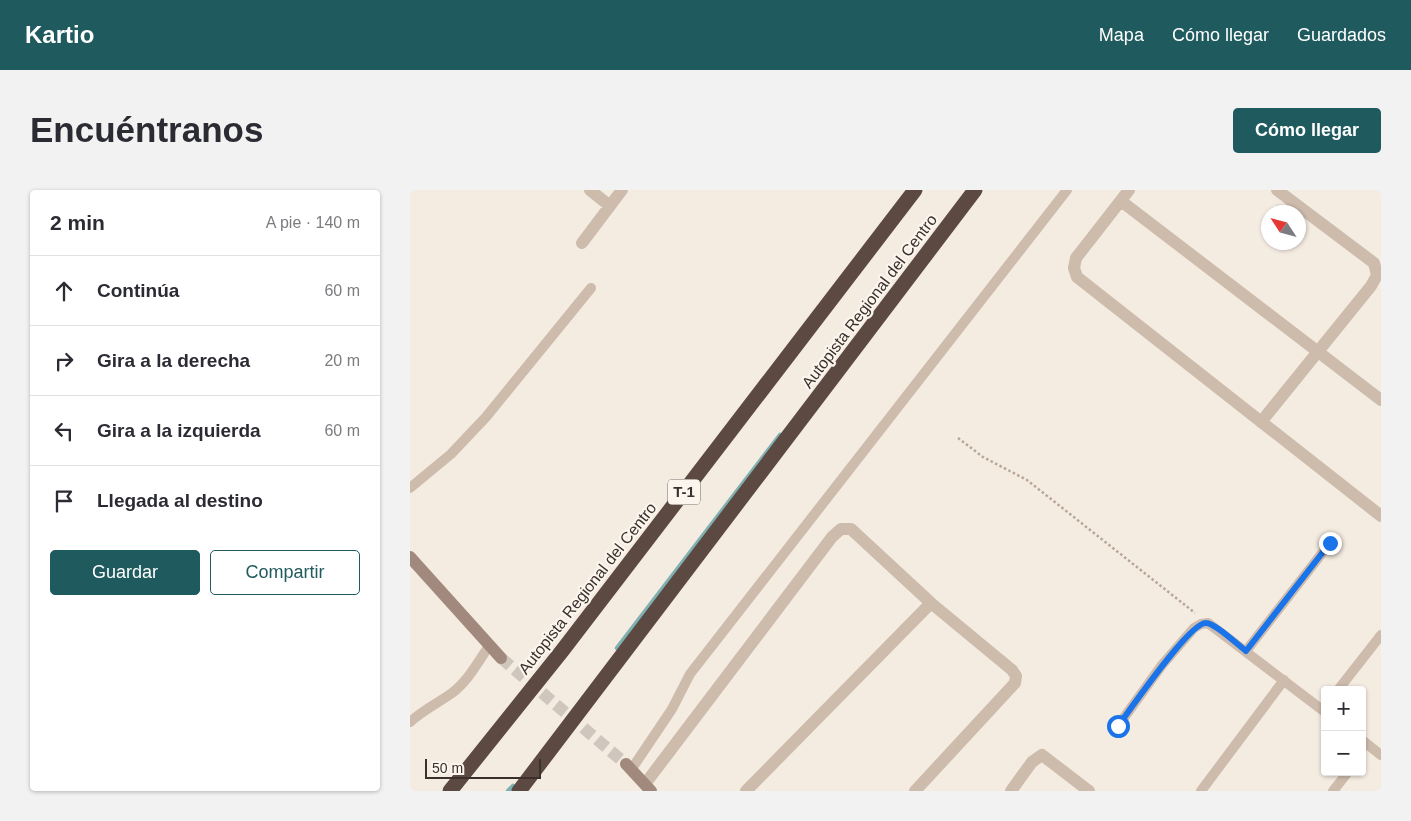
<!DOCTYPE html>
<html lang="es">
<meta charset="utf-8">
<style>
body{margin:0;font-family:Arial,sans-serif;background:#f2f2f3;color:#2b2b33}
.controls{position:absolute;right:15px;bottom:15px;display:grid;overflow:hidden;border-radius:5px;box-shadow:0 1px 4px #0004}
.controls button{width:45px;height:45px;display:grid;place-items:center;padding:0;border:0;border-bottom:1px solid #e1e1e2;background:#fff;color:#2b2b33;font:25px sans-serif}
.compass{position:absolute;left:851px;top:15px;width:45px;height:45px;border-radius:50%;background:#fff;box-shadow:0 1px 4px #0004;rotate:306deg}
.scale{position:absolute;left:15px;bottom:12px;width:116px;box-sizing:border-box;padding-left:5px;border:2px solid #3b302b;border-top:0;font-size:14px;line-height:18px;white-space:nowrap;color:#3b302b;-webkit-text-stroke:4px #fbf5ee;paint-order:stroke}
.stop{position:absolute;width:15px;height:15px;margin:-11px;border:4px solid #1a73e8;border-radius:50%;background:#fff}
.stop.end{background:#1a73e8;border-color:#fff;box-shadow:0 1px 5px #0008}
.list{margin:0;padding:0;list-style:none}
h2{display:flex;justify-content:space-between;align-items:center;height:65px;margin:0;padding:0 20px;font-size:21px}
h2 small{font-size:16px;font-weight:400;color:#7c7c81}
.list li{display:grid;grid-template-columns:32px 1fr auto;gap:15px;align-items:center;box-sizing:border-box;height:70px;padding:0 20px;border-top:1px solid #e1e1e2}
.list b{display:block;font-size:19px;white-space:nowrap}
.list em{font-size:16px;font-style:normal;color:#7c7c81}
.actions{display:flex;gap:10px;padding:15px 20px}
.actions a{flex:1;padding:11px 0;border:1px solid #1f5a5e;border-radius:5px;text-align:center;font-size:18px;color:#1f5a5e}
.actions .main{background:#1f5a5e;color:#fff}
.icon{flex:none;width:28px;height:28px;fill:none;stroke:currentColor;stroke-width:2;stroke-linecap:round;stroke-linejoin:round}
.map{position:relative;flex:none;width:971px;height:601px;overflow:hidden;border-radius:5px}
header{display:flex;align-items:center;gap:30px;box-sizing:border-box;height:70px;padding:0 25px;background:#1f5a5e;color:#fff}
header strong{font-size:24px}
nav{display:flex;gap:28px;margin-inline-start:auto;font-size:18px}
.intro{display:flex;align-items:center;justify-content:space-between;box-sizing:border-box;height:120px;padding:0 30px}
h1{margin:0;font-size:35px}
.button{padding:12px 22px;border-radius:5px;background:#1f5a5e;color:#fff;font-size:18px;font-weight:700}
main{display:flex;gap:30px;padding:0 30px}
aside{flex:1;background:#fff;border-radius:5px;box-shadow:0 1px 4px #0004}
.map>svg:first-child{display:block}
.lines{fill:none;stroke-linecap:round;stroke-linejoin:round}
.stream{stroke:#7fb0b2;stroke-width:4.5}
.secondary-tunnel{stroke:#cfc6bd;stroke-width:12;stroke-dasharray:12 6;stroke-linecap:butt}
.path{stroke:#b9a596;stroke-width:2.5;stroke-dasharray:2.5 2.5;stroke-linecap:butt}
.lane{stroke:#cdbbac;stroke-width:10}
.street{stroke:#cdbbac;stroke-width:12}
.secondary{stroke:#a18a7d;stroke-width:12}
.highway{stroke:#5c4a42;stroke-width:15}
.route{stroke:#1a73e8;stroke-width:6}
.labels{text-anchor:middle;stroke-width:4.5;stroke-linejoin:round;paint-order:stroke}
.shield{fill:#fbf5ee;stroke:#756b66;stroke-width:1}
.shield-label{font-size:15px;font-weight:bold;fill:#3b302b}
.street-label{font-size:16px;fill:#3b302b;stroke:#fbf5ee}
</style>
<header>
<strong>Kartio</strong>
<nav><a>Mapa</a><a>Cómo llegar</a><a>Guardados</a></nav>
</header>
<div class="intro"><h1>Encuéntranos</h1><a class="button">Cómo llegar</a></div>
<main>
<aside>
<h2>2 min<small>A pie · 140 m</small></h2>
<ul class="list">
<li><svg class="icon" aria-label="ahead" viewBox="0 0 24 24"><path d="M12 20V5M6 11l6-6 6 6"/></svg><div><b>Continúa</b></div><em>60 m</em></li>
<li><svg class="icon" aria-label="right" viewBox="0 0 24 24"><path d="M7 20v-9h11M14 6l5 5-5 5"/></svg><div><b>Gira a la derecha</b></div><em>20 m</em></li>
<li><svg class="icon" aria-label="left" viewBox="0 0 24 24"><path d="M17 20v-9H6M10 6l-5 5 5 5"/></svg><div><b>Gira a la izquierda</b></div><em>60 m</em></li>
<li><svg class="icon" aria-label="arrive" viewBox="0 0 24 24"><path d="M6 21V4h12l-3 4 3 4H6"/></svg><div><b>Llegada al destino</b></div></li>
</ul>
<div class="actions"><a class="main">Guardar</a><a>Compartir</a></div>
</aside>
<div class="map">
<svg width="971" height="601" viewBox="0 0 971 601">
<rect width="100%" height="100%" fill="#f4ebe1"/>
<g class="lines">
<path class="stream" d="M207 458 370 245
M98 601 103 596"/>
<path class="secondary-tunnel" d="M91 468 216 574"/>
<path class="path" d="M548 248 573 267 617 290 785 423"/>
<path class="lane" d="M0 298 41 264 76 227 181 98
M836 461 920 353
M928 500 971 445
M0 532C13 520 28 513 42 503 58 491 68 472 79 456
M708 536 752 475 784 438 791 434 798 433 915 522
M952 550 971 565
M221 580 262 519 280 484 657 0
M791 601 874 490
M923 601 938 582"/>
<path class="street" d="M180 0 200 16
M719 0 666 68 664 78 667 87 971 326
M711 11 971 210
M172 53 212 0
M851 232 961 96 967 85 964 73 867 0
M235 594 422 347 431 339H441L521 413 602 480 606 486 605 493 505 601
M336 601 521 413
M601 601 622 572 632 565 679 601"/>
<path class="secondary" d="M0 367 91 468
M216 574 241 601"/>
<path class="highway" d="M40 601 152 461 505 0
M109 601 565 0"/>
</g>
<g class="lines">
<path class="route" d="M708 536C720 520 780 432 796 433 805 433 828 455 836 461L920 353"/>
</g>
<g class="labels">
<rect class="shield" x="258" y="289.5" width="32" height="25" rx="4"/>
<g class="shield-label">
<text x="274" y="307">T-1</text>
</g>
<g class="street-label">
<text transform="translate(459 111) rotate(-53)" y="6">Autopista Regional del Centro</text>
<text transform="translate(177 398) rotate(-52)" y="6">Autopista Regional del Centro</text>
</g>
</g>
</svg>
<div class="controls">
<button>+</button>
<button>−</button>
</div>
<svg class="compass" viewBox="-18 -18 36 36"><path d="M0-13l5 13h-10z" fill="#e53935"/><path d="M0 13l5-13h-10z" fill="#7c7c81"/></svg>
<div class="scale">50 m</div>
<div class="stop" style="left:708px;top:536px"></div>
<div class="stop end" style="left:920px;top:353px"></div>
</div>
</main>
